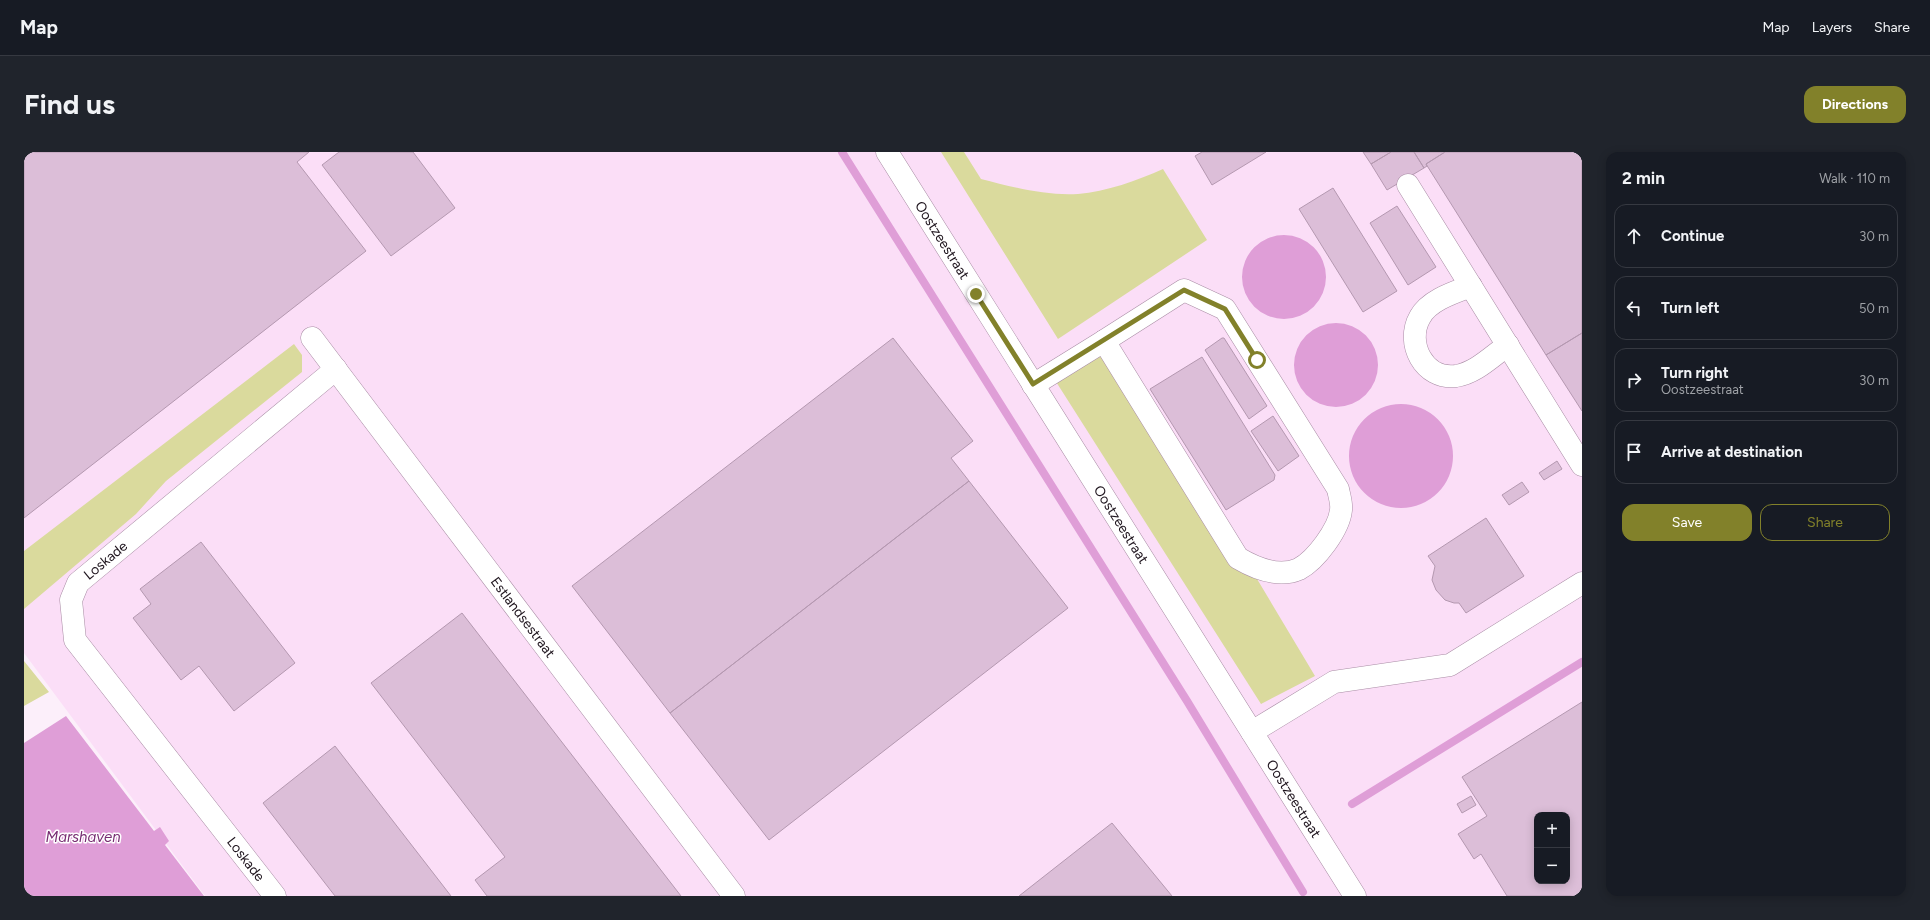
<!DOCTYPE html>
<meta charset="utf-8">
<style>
body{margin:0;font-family:Figtree,sans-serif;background:#20242c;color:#f1f3f6}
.controls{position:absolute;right:12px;bottom:12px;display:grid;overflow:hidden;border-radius:8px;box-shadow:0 2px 10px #0003}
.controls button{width:36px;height:36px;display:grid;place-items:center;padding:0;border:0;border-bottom:1px solid #363941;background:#171b24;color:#f1f3f6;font:20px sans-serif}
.stop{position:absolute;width:12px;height:12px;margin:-9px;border:3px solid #82812a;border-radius:50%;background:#fff}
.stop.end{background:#82812a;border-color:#fff;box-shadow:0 1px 4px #0008}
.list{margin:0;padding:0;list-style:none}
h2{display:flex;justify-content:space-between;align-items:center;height:52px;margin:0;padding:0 16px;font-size:17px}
h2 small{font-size:13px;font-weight:400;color:#9ea1a6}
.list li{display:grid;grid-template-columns:26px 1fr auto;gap:12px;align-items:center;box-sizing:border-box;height:64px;margin:0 8px 8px;padding:0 8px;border:1px solid #363941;border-radius:12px}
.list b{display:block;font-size:15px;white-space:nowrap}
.list p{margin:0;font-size:13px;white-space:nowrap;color:#9ea1a6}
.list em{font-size:13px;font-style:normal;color:#9ea1a6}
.actions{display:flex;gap:8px;padding:12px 16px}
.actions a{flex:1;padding:9px 0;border:1px solid #82812a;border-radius:12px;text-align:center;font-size:14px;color:#82812a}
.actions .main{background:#82812a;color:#fff}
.icon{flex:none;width:22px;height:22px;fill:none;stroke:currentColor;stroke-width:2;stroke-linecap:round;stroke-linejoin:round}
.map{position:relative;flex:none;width:1558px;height:744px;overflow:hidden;border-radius:12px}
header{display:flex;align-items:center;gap:24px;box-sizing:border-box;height:56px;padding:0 20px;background:#171b24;border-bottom:1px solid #363941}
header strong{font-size:19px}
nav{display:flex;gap:22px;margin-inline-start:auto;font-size:14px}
.intro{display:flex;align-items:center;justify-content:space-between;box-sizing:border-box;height:96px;padding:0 24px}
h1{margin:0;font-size:28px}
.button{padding:10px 18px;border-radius:12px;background:#82812a;color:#fff;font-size:14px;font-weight:700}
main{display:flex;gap:24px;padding:0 24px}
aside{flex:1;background:#171b24;border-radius:12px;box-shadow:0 2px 10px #0003}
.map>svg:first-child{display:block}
.built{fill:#fbdef7;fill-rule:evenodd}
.green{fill:#dada9d}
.water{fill:#df9ed7}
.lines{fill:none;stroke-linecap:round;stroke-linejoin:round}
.stream{stroke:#df9ed7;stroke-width:8}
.building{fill:#dcbed8;stroke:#b498b0;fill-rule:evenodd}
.minor-casing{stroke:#a98da5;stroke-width:23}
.minor{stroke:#fff;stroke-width:22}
.route{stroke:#82812a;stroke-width:5}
.labels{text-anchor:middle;stroke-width:3;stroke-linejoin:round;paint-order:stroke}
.street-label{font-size:14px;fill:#1e141d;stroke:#fff}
.water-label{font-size:15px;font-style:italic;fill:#772c71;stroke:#fff}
</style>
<header>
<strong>Map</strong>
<nav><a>Map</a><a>Layers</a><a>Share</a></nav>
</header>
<div class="intro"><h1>Find us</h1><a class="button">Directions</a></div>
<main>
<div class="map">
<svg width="1558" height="744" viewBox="0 0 1558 744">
<rect width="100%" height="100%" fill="#fceffa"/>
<path class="built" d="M0 0H1558V744H181L0 501ZM1513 663H1543V729H1513Z"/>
<path class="green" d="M917 0H940L957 27C988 35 1022 44 1054 42 1082 40 1114 28 1139 17L1183 88 1034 187Z
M1089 186 1291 524 1237 552 1029 225Z
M270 192 278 203V220L142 329 112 362 0 457V399Z
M0 509 25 540 0 554Z"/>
<path class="water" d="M1218 125a42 42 0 1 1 84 0a42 42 0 1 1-84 0Z
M1270 213a42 42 0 1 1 84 0a42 42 0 1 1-84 0Z
M1325 304a52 52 0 1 1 104 0a52 52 0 1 1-104 0Z
M42 564 130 679 136 675 145 689 141 693 180 744H0V591Z"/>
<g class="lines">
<path class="stream" d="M818 0 1163 549 1279 740
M1328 652 1558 510"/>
</g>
<path class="building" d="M0 0H285L273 10 342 99 0 366Z
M315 0H389L431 56 367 104 298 13Z
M1178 0H1242L1188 33 1171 4Z
M1339 0H1367L1347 12Z
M1367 0H1390L1400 16 1363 38 1347 12Z
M1390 0H1421L1402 12 1403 14 1400 16Z
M1421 0H1558V181L1522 203 1402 12Z
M1309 36 1373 139 1339 160 1275 57Z
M1373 54 1412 115 1384 133 1346 71Z
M1558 181V259L1522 203Z
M869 186 949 289 927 306 945 329 646 561 548 434Z
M1198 186H1200L1243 254 1225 267 1181 198Z
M1178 205 1251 323 1250 328 1202 358 1126 237Z
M1249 264 1275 304 1254 319 1227 279Z
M1533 309 1538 317 1520 328 1515 321Z
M945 329 1044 456 745 688 646 561Z
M1498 330 1505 340 1485 353 1478 343Z
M1462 366 1500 424 1442 461 1435 451H1430L1421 448 1412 438 1408 428 1411 414 1404 404Z
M177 390 271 511 210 559 175 514 157 528 109 466 127 452 116 437Z
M438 461 657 744H463L451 728 481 705 347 531Z
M1558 550V744H1483L1457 702 1450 707 1434 682 1463 664 1438 625ZM1513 663H1543V729H1513Z
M311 594 427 744H311L239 651Z
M1447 644 1452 653 1438 661 1433 652Z
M1088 671 1148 744H995Z"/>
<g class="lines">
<defs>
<g id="minor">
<path id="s1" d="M863 0 1331 744"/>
<path d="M1384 33 1558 313"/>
<path d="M1447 134C1431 140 1405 148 1396 165 1381 191 1400 228 1432 224 1452 221 1468 204 1484 193"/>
<path d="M1160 138 1201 157 1314 337C1315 343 1318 351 1317 358 1315 377 1292 408 1275 417 1255 426 1231 416 1214 406L1080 189Z"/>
<path id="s2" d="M288 186 710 744"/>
<path d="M1009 233 1080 189"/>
<path d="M1228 580 1310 530 1426 513 1558 431"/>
<path id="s3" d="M251 744 51 488 47 448 54 431 312 217"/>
</g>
</defs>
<use href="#minor" class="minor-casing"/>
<use href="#minor" class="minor"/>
</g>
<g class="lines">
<path class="route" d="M952 142 1009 232 1160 138 1201 157 1233 208"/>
</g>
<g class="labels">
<g class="street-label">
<text dy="5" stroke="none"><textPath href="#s1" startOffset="104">Oostzeestraat</textPath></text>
<text dy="5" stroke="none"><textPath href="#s1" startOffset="440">Oostzeestraat</textPath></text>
<text dy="5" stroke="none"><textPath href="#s3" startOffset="419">Loskade</textPath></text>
<text dy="5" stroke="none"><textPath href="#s2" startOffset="350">Estlandsestraat</textPath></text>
<text dy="5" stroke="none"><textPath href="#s1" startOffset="764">Oostzeestraat</textPath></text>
<text transform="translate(222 707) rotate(52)" y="5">Loskade</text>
</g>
<g class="water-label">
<text x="59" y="690">Marshaven</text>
</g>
</g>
</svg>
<div class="controls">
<button>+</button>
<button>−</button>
</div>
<div class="stop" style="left:1233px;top:208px"></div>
<div class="stop end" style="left:952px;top:142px"></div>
</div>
<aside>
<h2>2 min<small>Walk · 110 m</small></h2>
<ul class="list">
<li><svg class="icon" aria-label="ahead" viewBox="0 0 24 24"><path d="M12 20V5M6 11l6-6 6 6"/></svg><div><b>Continue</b></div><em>30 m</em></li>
<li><svg class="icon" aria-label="left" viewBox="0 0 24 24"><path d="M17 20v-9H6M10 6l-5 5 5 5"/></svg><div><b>Turn left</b></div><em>50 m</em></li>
<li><svg class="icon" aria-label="right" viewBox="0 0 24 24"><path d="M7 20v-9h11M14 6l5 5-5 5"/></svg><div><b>Turn right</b><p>Oostzeestraat</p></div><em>30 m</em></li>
<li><svg class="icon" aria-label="arrive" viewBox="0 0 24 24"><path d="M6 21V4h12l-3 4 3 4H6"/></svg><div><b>Arrive at destination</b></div></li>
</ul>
<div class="actions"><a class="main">Save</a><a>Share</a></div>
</aside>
</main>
